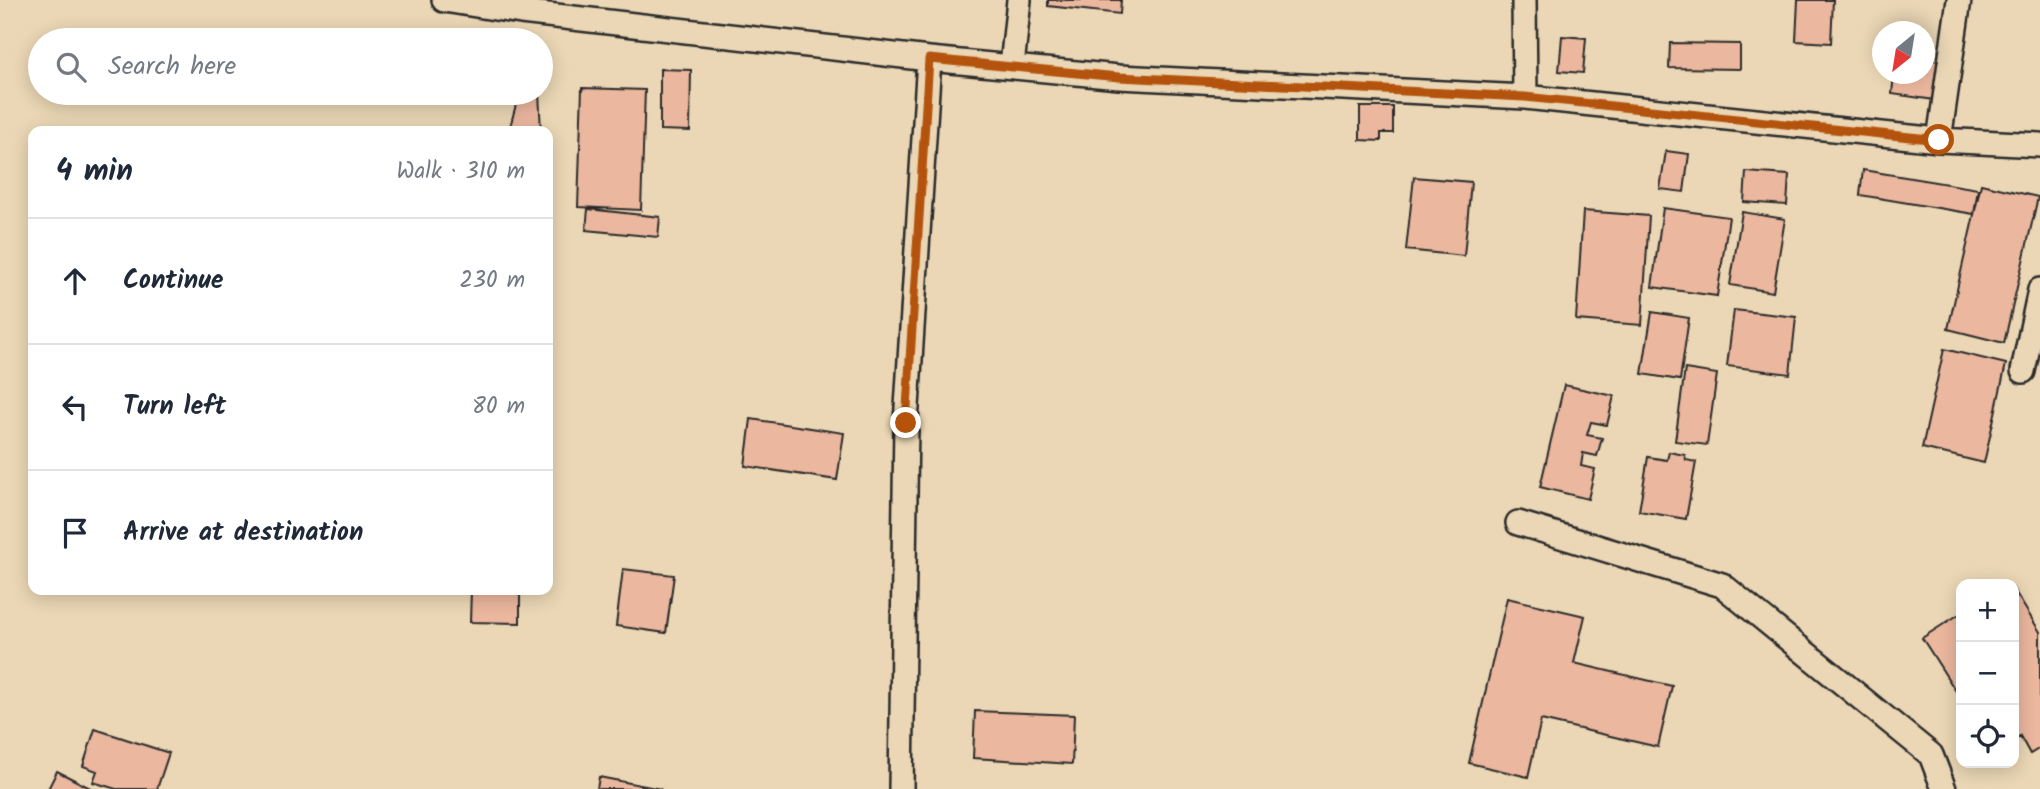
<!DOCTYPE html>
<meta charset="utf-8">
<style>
body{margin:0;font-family:Kalam,sans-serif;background:#f2f2f3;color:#1f2937}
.controls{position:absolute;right:21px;bottom:21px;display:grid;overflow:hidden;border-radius:14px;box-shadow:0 4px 18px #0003}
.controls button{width:63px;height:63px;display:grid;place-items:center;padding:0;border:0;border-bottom:2px solid #e0e1e3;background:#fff;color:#1f2937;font:35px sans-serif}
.compass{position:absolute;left:1872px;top:21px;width:63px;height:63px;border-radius:50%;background:#fff;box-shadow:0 4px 18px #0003;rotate:210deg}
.stop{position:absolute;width:21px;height:21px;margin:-16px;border:5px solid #b45309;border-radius:50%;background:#fff}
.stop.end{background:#b45309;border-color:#fff;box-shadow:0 2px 7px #0008}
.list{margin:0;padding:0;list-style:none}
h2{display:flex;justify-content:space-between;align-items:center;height:91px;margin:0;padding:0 28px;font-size:30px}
h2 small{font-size:23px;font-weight:400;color:#747a83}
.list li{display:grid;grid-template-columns:46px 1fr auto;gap:21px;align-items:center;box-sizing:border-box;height:126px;padding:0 28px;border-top:2px solid #e0e1e3}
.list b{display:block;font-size:26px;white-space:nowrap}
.list em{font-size:23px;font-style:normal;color:#747a83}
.icon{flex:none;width:38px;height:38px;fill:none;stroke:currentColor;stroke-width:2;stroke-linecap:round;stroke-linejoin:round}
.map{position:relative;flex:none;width:2040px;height:789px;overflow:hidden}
.search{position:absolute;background:#fff;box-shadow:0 4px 18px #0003;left:28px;top:28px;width:525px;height:77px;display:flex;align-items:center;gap:18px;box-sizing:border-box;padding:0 24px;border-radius:38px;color:#747a83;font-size:26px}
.panel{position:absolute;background:#fff;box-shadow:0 4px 18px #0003;left:28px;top:126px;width:525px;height:469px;border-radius:14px}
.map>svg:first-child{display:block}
.building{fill:#ebb79e;stroke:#2b2b2b;stroke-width:2}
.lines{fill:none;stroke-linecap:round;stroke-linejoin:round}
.minor-casing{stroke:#2b2b2b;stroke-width:28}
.minor{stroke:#ebd7b5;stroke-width:23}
.route{stroke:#b45309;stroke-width:9}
</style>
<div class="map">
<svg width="2040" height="789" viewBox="0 0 2040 789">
<rect width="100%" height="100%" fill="#ebd7b5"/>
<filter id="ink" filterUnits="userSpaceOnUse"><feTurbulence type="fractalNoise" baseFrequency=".0143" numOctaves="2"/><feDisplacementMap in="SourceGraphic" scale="14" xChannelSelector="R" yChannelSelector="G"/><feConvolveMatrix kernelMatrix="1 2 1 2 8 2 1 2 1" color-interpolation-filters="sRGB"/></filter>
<g filter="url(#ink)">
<path class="building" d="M1048 0H1121L1120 14 1048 6Z
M1798 0H1833L1831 43 1796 41Z
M1562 36 1586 38 1583 73 1559 71Z
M1670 43 1740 44V69L1669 68Z
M1924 59 1940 61 1935 100 1892 94 1894 74H1924Z
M660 69 691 70 690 131 660 130Z
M582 88 645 90 641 210 578 207Z
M519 93H539L541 131H509Z
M1360 107H1393V133H1381V141L1360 140Z
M1666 151 1689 154 1684 192 1660 189Z
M1863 170 1978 189 1974 214 1860 195Z
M1746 172 1789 175 1787 205 1744 202Z
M1414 177 1471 182 1464 256 1406 250Z
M1981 184 2038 197 2004 343 1948 329Z
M1663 208 1729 217 1717 296 1652 287Z
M588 209 660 217 658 237 586 230Z
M1583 211 1649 216 1642 325 1576 320Z
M1742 212 1785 219 1773 292 1730 285Z
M1734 310 1796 317 1790 374 1727 366Z
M1652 312 1689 318 1680 380 1642 374Z
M1944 349 2006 364 1984 463 1922 448Z
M1685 369 1717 374 1707 445 1675 441Z
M1564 385 1614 396 1607 425 1591 422 1587 435 1602 438 1597 456 1583 453 1581 466 1595 469 1588 499 1540 487Z
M751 419 844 433 837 480 745 466Z
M1669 452 1685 455 1686 460 1696 462 1686 519 1639 511 1648 457 1667 460Z
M623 569 674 575 666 633 616 626Z
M471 590H520V623L470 622Z
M2014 590 2040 632V748L2030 754 2020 736 2014 740Z
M1507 598 1585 616 1574 663 1672 686 1658 747 1541 720 1528 777 1469 763Z
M1961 613V695L1959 696 1922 638Z
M975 711 1074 715 1072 764 973 758Z
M95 729 169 753 157 789H116L93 782 97 771 83 766Z
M57 771 92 789H48Z
M599 777 661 789H597Z"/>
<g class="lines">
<defs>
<path id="minor" d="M444 0 521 12 929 59 1119 77 1525 97 1939 140 2040 145
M1524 0 1525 97
M1012 66 1019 0
M1939 140 1959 0
M2023 371 2040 290
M1518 523 1722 585 1931 755 1944 789
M901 789 906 423 929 59"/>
</defs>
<use href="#minor" class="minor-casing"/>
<use href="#minor" class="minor"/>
</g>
</g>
<g class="lines" filter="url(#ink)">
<path class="route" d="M906 423 929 59 1119 77 1525 97 1939 140"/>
</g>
</svg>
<div class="controls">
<button>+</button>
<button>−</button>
<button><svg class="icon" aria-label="locate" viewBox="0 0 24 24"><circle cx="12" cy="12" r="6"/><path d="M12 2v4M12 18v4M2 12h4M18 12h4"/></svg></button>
</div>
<svg class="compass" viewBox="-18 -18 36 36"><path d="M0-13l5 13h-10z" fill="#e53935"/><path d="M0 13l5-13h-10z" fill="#747a83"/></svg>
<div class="stop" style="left:1939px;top:140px"></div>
<div class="stop end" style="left:906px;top:423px"></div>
<div class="search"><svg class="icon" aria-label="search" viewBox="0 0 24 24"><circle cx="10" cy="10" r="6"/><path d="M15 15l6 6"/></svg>Search here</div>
<section class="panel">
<h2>4 min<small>Walk · 310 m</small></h2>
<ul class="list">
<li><svg class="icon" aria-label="ahead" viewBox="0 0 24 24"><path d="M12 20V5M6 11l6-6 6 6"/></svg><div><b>Continue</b></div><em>230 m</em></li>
<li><svg class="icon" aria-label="left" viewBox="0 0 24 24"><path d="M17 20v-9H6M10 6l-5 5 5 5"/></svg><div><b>Turn left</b></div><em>80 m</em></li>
<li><svg class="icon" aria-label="arrive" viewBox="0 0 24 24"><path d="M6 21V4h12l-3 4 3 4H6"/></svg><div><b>Arrive at destination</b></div></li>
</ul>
</section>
</div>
